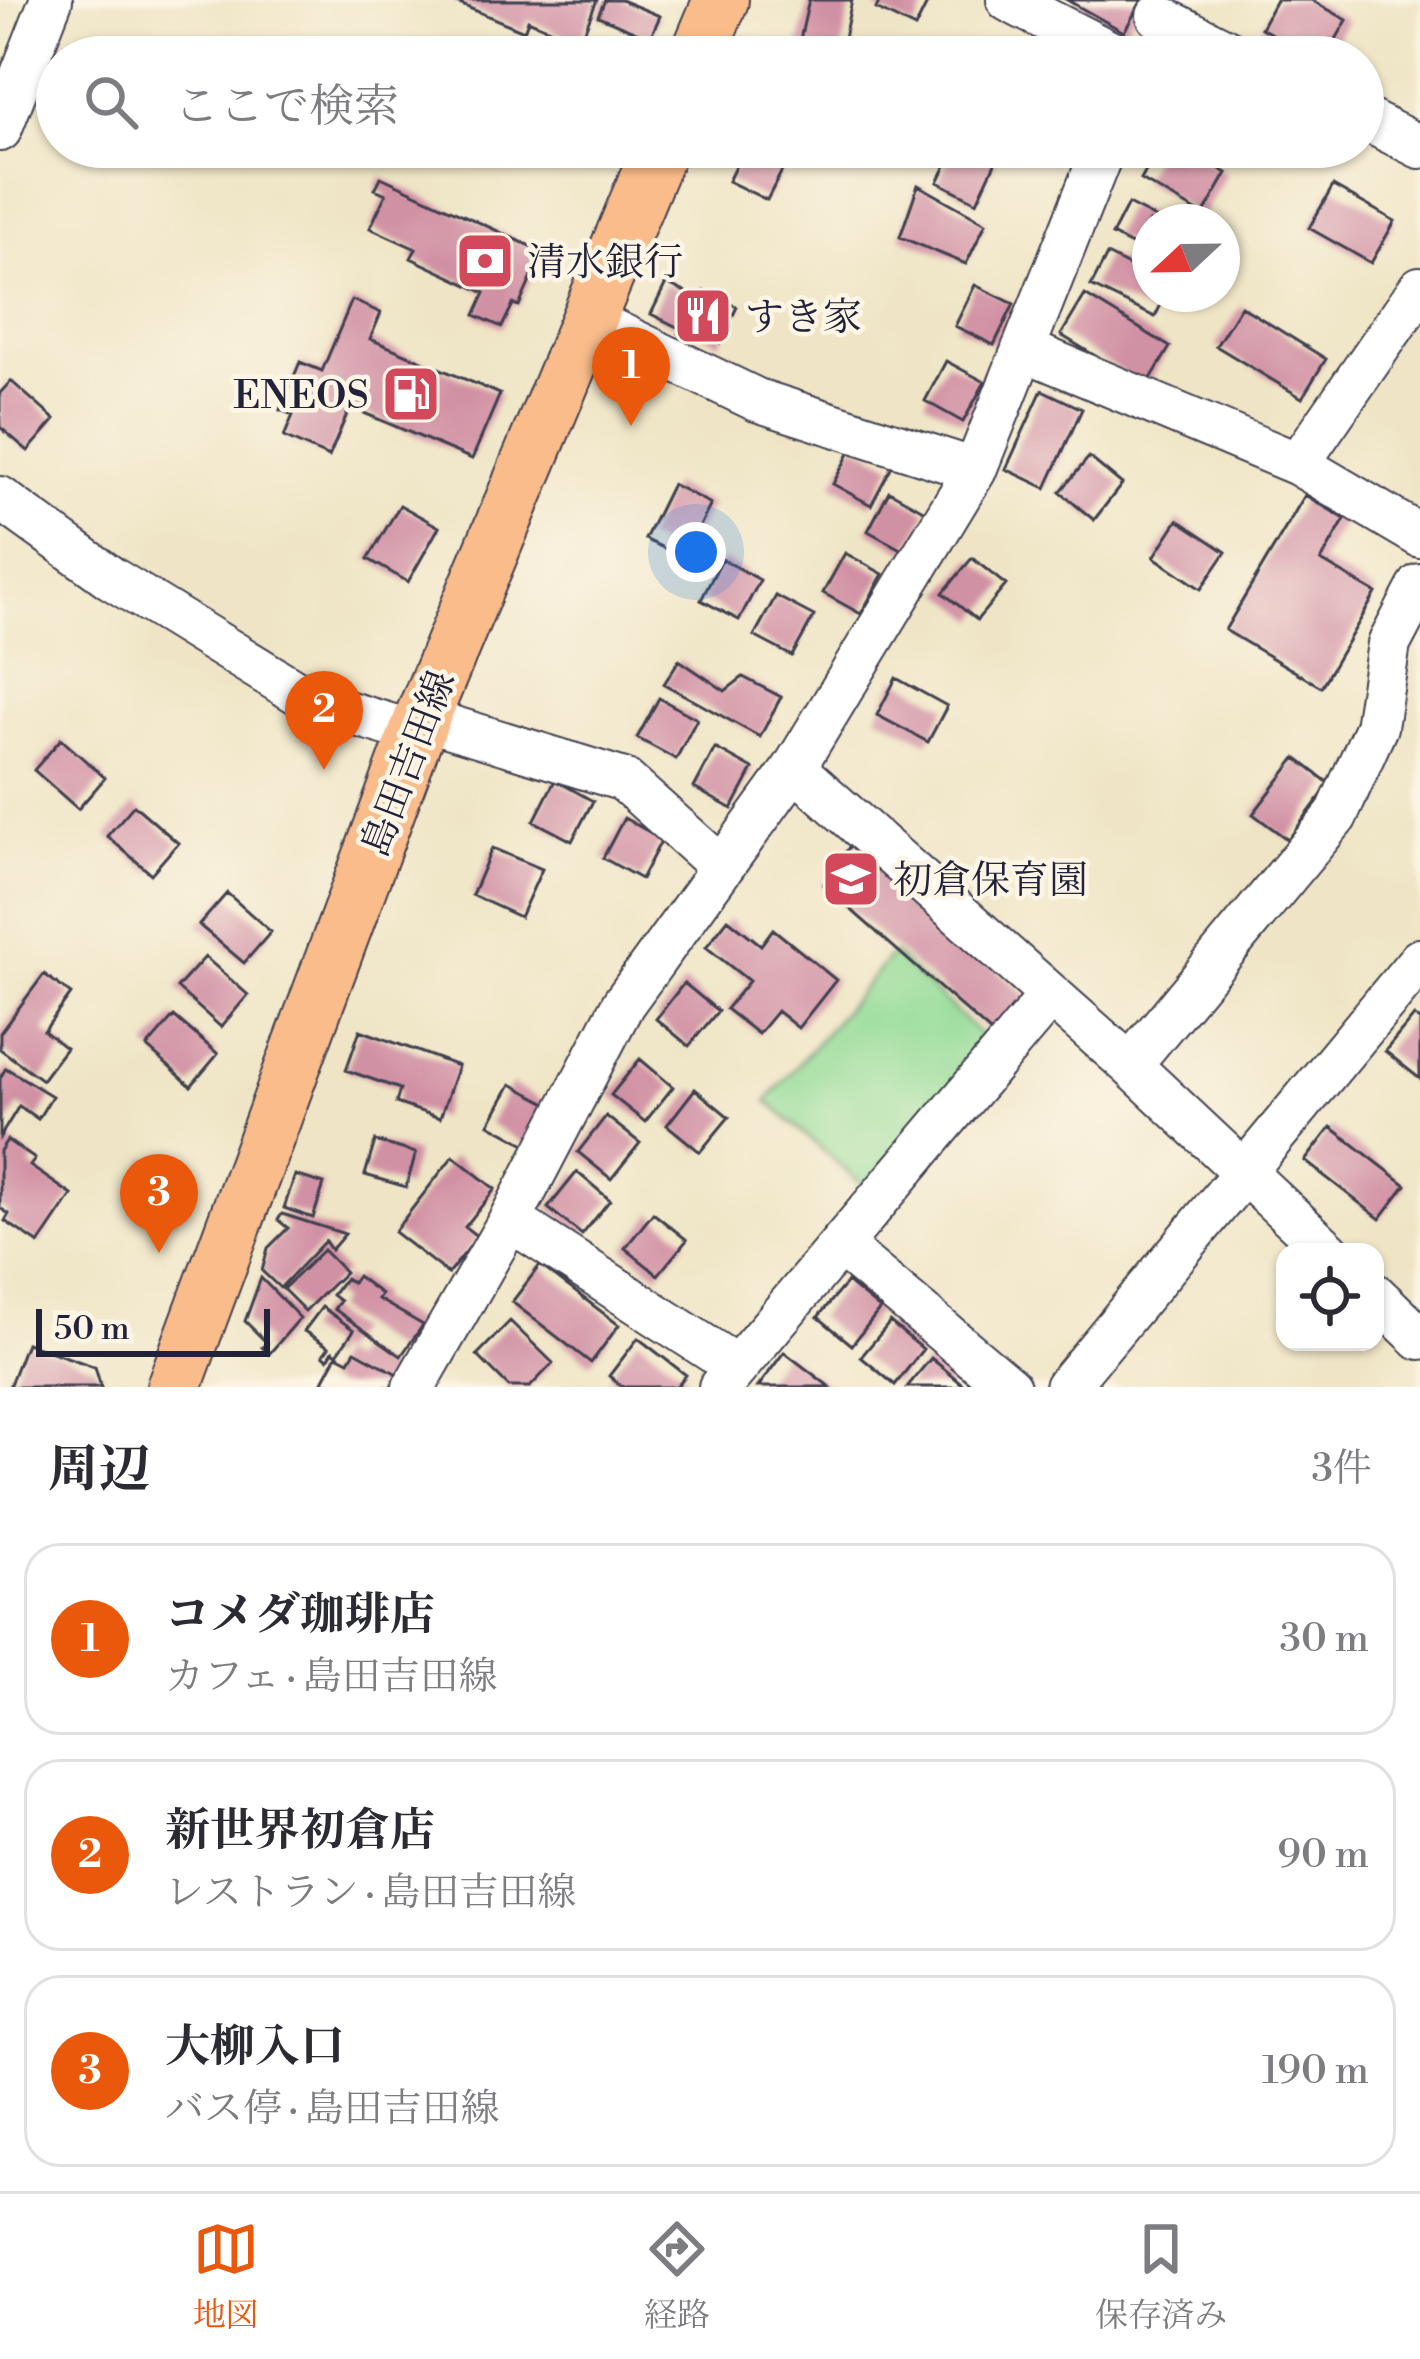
<!DOCTYPE html>
<html lang="ja">
<meta charset="utf-8">
<style>
body{margin:0;font-family:"Libre Bodoni","Noto Serif JP",serif;background:#f7f7f7;color:#2b2b33}
.controls{position:absolute;right:36px;bottom:36px;display:grid;overflow:hidden;border-radius:24px;box-shadow:0 3px 9px #0004}
.controls button{width:108px;height:108px;display:grid;place-items:center;padding:0;border:0;border-bottom:3px solid #e1e1e2;background:#fff;color:#2b2b33;font:60px sans-serif}
.compass{position:absolute;left:1132px;top:204px;width:108px;height:108px;border-radius:50%;background:#fff;box-shadow:0 3px 9px #0004;rotate:248deg}
.scale{position:absolute;left:36px;bottom:30px;width:234px;box-sizing:border-box;padding-left:12px;border:6px solid #22223b;border-top:0;font-size:33px;line-height:42px;white-space:nowrap;color:#22223b;-webkit-text-stroke:9px #fcf5e5;paint-order:stroke}
.you{position:absolute;left:696px;top:552px;width:42px;height:42px;margin:-30px;border:9px solid #fff;border-radius:50%;background:#1a73e8;box-shadow:0 0 0 18px #1a73e833}
.badge{display:grid;place-items:center;width:78px;height:78px;border-radius:50%;background:#ea580c;color:#fff;font-size:39px;font-weight:700}
.pin{position:absolute;translate:-50% -99px;filter:drop-shadow(0 3px 6px #0008)}
.pin::after{content:'';position:absolute;top:63px;width:42px;height:36px;background:inherit;clip-path:polygon(0 0,100% 0,50% 100%)}
.list{margin:0;padding:0;list-style:none}
h2{display:flex;justify-content:space-between;align-items:center;height:156px;margin:0;padding:0 48px;font-size:51px}
h2 small{font-size:39px;font-weight:400;color:#7c7c81}
.list li{display:grid;grid-template-columns:78px 1fr auto;gap:36px;align-items:center;box-sizing:border-box;height:192px;margin:0 24px 24px;padding:0 24px;border:3px solid #e1e1e2;border-radius:36px}
.list b{display:block;font-size:45px;white-space:nowrap}
.list p{margin:0;font-size:39px;white-space:nowrap;color:#7c7c81}
.list em{font-size:39px;font-style:normal;color:#7c7c81}
.icon{flex:none;width:66px;height:66px;fill:none;stroke:currentColor;stroke-width:2;stroke-linecap:round;stroke-linejoin:round}
.map{position:relative;flex:none;width:1420px;height:1387px;overflow:hidden}
.search{position:absolute;background:#fff;box-shadow:0 3px 9px #0004;left:36px;right:36px;top:36px;height:132px;display:flex;align-items:center;gap:30px;box-sizing:border-box;padding:0 42px;border-radius:66px;color:#7c7c81;font-size:45px}
.sheet{height:804px;background:#fff}
nav{display:flex;justify-content:space-around;align-items:center;box-sizing:border-box;height:168px;border-top:3px solid #e1e1e2;background:#fff;font-size:33px;color:#7c7c81}
nav a{display:grid;justify-items:center;gap:6px}
nav .on{color:#ea580c}
.map>svg:first-child{display:block}
.green{fill:#93db96;stroke:#5a7e68;stroke-width:3}
.building{fill:#d191a4}
.lines{fill:none;stroke-linecap:round;stroke-linejoin:round}
.minor-casing{stroke:#413f50;stroke-width:46}
.major-casing{stroke:#413f50;stroke-width:58}
.minor{stroke:#fff;stroke-width:42}
.major{stroke:#fabc8b;stroke-width:54}
.labels{text-anchor:middle;stroke-width:9;stroke-linejoin:round;paint-order:stroke}
.poi-label{font-size:39px;fill:#22223b;stroke:#fcf5e5;text-anchor:start}
.street-label{font-size:39px;fill:#22223b;stroke:#fcf5e5}
</style>
<div class="map">
<svg width="1420" height="1387" viewBox="0 0 1420 1387">
<rect width="100%" height="100%" fill="#fcf5e5"/>
<filter id="ink" filterUnits="userSpaceOnUse"><feTurbulence type="fractalNoise" baseFrequency=".00833" numOctaves="2"/><feDisplacementMap in="SourceGraphic" scale="24" xChannelSelector="R" yChannelSelector="G"/><feConvolveMatrix kernelMatrix="1 2 1 2 8 2 1 2 1" color-interpolation-filters="sRGB"/></filter>
<filter id="wash" filterUnits="userSpaceOnUse"><feTurbulence type="fractalNoise" baseFrequency=".004" numOctaves="4" result="noise"/><feDisplacementMap in="SourceGraphic" scale="48" xChannelSelector="R" yChannelSelector="G"/><feGaussianBlur stdDeviation="2.7" result="paint"/><feColorMatrix in="noise" values="0 0 0 0 0 0 0 0 0 0 0 0 0 0 0 0 0 1.4 0 .05"/><feComposite in="paint" operator="in"/></filter>
<g filter="url(#wash)">
<rect width="100%" height="100%" fill="#efe5c6"/>
<path class="green" d="M893 953 989 1043 867 1189 767 1101Z"/>
<g id="blocks">
<path class="building" d="M450 0H597L580 42 528 20 524 31Z
M605 0H621L660 16 650 38 598 16Z
M809 0H852L840 57 797 53Z
M880 0H929L915 28 876 9Z
M1067 0H1142L1124 32Z
M1276 0H1311L1347 20 1326 57H1313L1261 28Z
M745 147H763L788 159 767 200 728 181Z
M955 147H969L996 161 977 202 938 182Z
M1021 147H1062L1054 163Z
M1159 147H1182L1227 173 1203 215 1141 180Z
M381 177 543 252 519 306 513 304 502 327 475 315 485 293 411 258 416 249 370 228 386 194 375 189Z
M918 185 986 223 966 264 900 237Z
M1333 186 1395 221 1371 263 1309 228Z
M1128 204 1163 222H1150V254L1112 235Z
M1107 255 1150 277V294H1166L1155 317 1091 286Z
M666 283 700 299 704 291 737 307 720 343 695 331 691 339 679 333 681 329 651 314Z
M975 285 1014 304 994 345 955 326Z
M1085 295 1170 347 1146 387 1061 335Z
M352 300 381 313 370 339 500 394 472 459 350 407 329 457 284 437 293 415 280 410 300 362 322 371Z
M1241 306 1326 359 1302 398 1216 346Z
M946 361 985 382 963 422 925 401Z
M11 381 55 420 28 451 0 427V393Z
M1042 390 1082 409 1046 488 1006 469Z
M854 444 893 464 871 505 833 484Z
M1089 457 1122 484 1094 520 1060 492Z
M672 484 711 504 684 558 645 539Z
M889 491 927 512 906 552 868 531Z
M1305 495 1345 519 1321 561 1376 593 1321 687 1225 630Z
M400 505 439 527 408 582 368 559Z
M1178 520 1226 552 1201 589 1154 557Z
M845 553 883 574 861 614 823 593Z
M972 558 1006 585 977 620 943 593Z
M722 559 760 580 739 620 701 600Z
M776 596 814 616 792 656 754 636Z
M679 660 725 691 743 677 781 697 760 737 664 684Z
M896 678 947 706 928 742 877 715Z
M659 698 697 719 676 759 637 738Z
M61 739 105 778 78 809 34 770Z
M715 748 753 769 732 809 694 788Z
M1296 758 1330 784 1288 840 1253 814Z
M555 780 593 801 572 841 534 821Z
M134 805 178 843 151 874 107 836Z
M624 818 662 839 641 879 603 858Z
M852 843 1029 998 998 1039 823 885Z
M492 848 542 869 520 917 472 895Z
M227 893 271 932 244 963 199 925Z
M728 919 761 945 773 929 836 980 798 1028 777 1011 758 1034 726 1009 749 981 706 947Z
M205 957 248 995 221 1027 177 988Z
M44 974 71 994 44 1031 66 1048 42 1080 0 1049V1033Z
M684 983 718 1011 689 1046 656 1019Z
M174 1016 218 1054 191 1086 147 1047Z
M1414 1016 1420 1021V1079L1385 1051Z
M360 1030 458 1066 440 1118 396 1103 400 1089 346 1070Z
M640 1059 673 1087 645 1122 611 1095Z
M6 1068 52 1096 38 1119 19 1106 0 1137V1078Z
M511 1084 549 1104 527 1145 489 1124Z
M695 1089 729 1117 700 1152 667 1125Z
M606 1116 640 1143 611 1179 578 1152Z
M1331 1127 1406 1185 1380 1219 1305 1161Z
M7 1140 35 1159 30 1166 72 1195 39 1244 5 1221 9 1214 0 1208V1151Z
M375 1141 416 1153 406 1187 365 1175Z
M453 1156 495 1189 465 1227 478 1237 448 1274 394 1232Z
M147 1158 164 1167 146 1202 129 1193Z
M577 1172 610 1200 582 1235 548 1208Z
M295 1175 324 1184 313 1218 284 1208Z
M653 1213 687 1240 658 1275 625 1248Z
M282 1214 345 1234 331 1250 325 1241 280 1288 262 1271 268 1248 288 1228 278 1220Z
M323 1250 345 1272 305 1311 283 1289Z
M540 1265 619 1325 591 1363 512 1302Z
M357 1276 381 1294 378 1299 423 1325 401 1356 334 1309 340 1301 332 1295 345 1278 352 1283Z
M261 1278 300 1318 269 1354 262 1347 267 1343 245 1321Z
M847 1282 880 1309 852 1345 818 1317Z
M322 1307 354 1330 337 1354 333 1351 328 1359 323 1355 329 1347 304 1331Z
M510 1321 553 1363 530 1387H509L477 1355Z
M890 1322 923 1349 895 1385 861 1357Z
M638 1338 686 1375 676 1387H623L609 1376Z
M26 1343 95 1367 101 1387H9Z
M355 1351 399 1375 392 1387H335L323 1381 337 1355 349 1361Z
M784 1352 830 1387H758Z
M931 1358 966 1387H907Z"/>
</g>
</g>
<g filter="url(#ink)">
<use href="#blocks" fill-opacity="0" stroke="#413f50" stroke-width="3"/>
<g class="lines">
<defs>
<path id="minor" d="M1008 0 1119 57
M1158 16 1240 57
M1363 118 1420 147
M0 130 51 0
M1420 288 1298 464 1420 536
M588 319 757 400 975 470
M1023 349 1298 464
M0 498 111 578 313 702 417 733
M422 718 624 780 720 866
M794 768 1130 1065 1329 1252
M1130 1065 1336 816 1376 727 1389 644 1420 585
M510 1220 737 1367
M840 1245 1009 1387
M1375 1295 1420 1338
M414 1387 510 1220 623 1004 794 768 975 470 1104 147
M720 1387 1050 996
M1066 1387 1420 960"/>
<path id="major" d="M697 57 721 0
M174 1387 422 718 660 147"/>
</defs>
<use href="#minor" class="minor-casing"/>
<use href="#major" class="major-casing"/>
<use href="#minor" class="minor"/>
<use href="#major" class="major"/>
</g>
</g>
<defs>
<symbol id="bank-square" viewBox="-11 -11 22 22"><rect x="-9" y="-9" width="18" height="18" rx="4" fill="#d1495b" stroke="#fcf5e5"/><path d="M-6-4H6V4H-6ZM0-2.3a2.3 2.3 0 1 0 0 4.6a2.3 2.3 0 1 0 0-4.6Z" fill="#fff"/></symbol>
<symbol id="restaurant-square" viewBox="-11 -11 22 22"><rect x="-9" y="-9" width="18" height="18" rx="4" fill="#d1495b" stroke="#fcf5e5"/><path d="M-5-6h1v4h1v-4h1v4h1v-4h1v5L-1.5 .5V6h-2V.5L-5-1ZM5-6V6H3V1.5H1.5Q1.5-4 5-6Z" fill="#fff"/></symbol>
<symbol id="fuel-square" viewBox="-11 -11 22 22"><rect x="-9" y="-9" width="18" height="18" rx="4" fill="#d1495b" stroke="#fcf5e5"/><path d="M-5.5-6h7V0h2V4h1.3V-2.5L3-4.5l.8-.8L6-3V5H2.5V1h-1V6h-7ZM-4.2-4.7v3.2H.2V-4.7Z" fill="#fff"/></symbol>
<symbol id="school-square" viewBox="-11 -11 22 22"><rect x="-9" y="-9" width="18" height="18" rx="4" fill="#d1495b" stroke="#fcf5e5"/><path d="M0-5L7-2L0 1L-7-2ZM-4 1L0 2.5L4 1V4Q0 6-4 4Z" fill="#fff"/></symbol>
</defs>
<g fill-rule="evenodd">
<use href="#bank-square" x="452" y="228" width="66" height="66"/>
<use href="#restaurant-square" x="670" y="283" width="66" height="66"/>
<use href="#fuel-square" x="378" y="361" width="66" height="66"/>
<use href="#school-square" x="818" y="846" width="66" height="66"/>
</g>
<g class="labels">
<g class="poi-label">
<text x="527" y="275">清水銀行</text>
<text x="745" y="330">すき家</text>
<text x="369" y="408" text-anchor="end">ENEOS</text>
<text x="893" y="893">初倉保育園</text>
</g>
<g class="street-label">
<text transform="translate(407 763) rotate(-69)" y="14">島田吉田線</text>
</g>
</g>
</svg>
<div class="controls">
<button><svg class="icon" aria-label="locate" viewBox="0 0 24 24"><circle cx="12" cy="12" r="6"/><path d="M12 2v4M12 18v4M2 12h4M18 12h4"/></svg></button>
</div>
<svg class="compass" viewBox="-18 -18 36 36"><path d="M0-13l5 13h-10z" fill="#e53935"/><path d="M0 13l5-13h-10z" fill="#7c7c81"/></svg>
<div class="scale">50 m</div>
<div class="you"></div>
<div class="pin badge" style="left:631px;top:426px">1</div>
<div class="pin badge" style="left:324px;top:770px">2</div>
<div class="pin badge" style="left:159px;top:1253px">3</div>
<div class="search"><svg class="icon" aria-label="search" viewBox="0 0 24 24"><circle cx="10" cy="10" r="6"/><path d="M15 15l6 6"/></svg>ここで検索</div>
</div>
<section class="sheet">
<h2>周辺<small>3件</small></h2>
<ul class="list">
<li><span class="badge">1</span><div><b>コメダ珈琲店</b><p>カフェ · 島田吉田線</p></div><em>30 m</em></li>
<li><span class="badge">2</span><div><b>新世界初倉店</b><p>レストラン · 島田吉田線</p></div><em>90 m</em></li>
<li><span class="badge">3</span><div><b>大柳入口</b><p>バス停 · 島田吉田線</p></div><em>190 m</em></li>
</ul>
</section>
<nav>
<a class="on"><svg class="icon" aria-label="map" viewBox="0 0 24 24"><path d="M3 6l6-2 6 2 6-2v14l-6 2-6-2-6 2zM9 4v14M15 6v14"/></svg>地図</a>
<a><svg class="icon" aria-label="directions" viewBox="0 0 24 24"><path d="M12 3l9 9-9 9-9-9zM9 14v-3h6M13 9l2 2-2 2"/></svg>経路</a>
<a><svg class="icon" aria-label="saved" viewBox="0 0 24 24"><path d="M7 4h10v16l-5-4-5 4z"/></svg>保存済み</a>
</nav>
